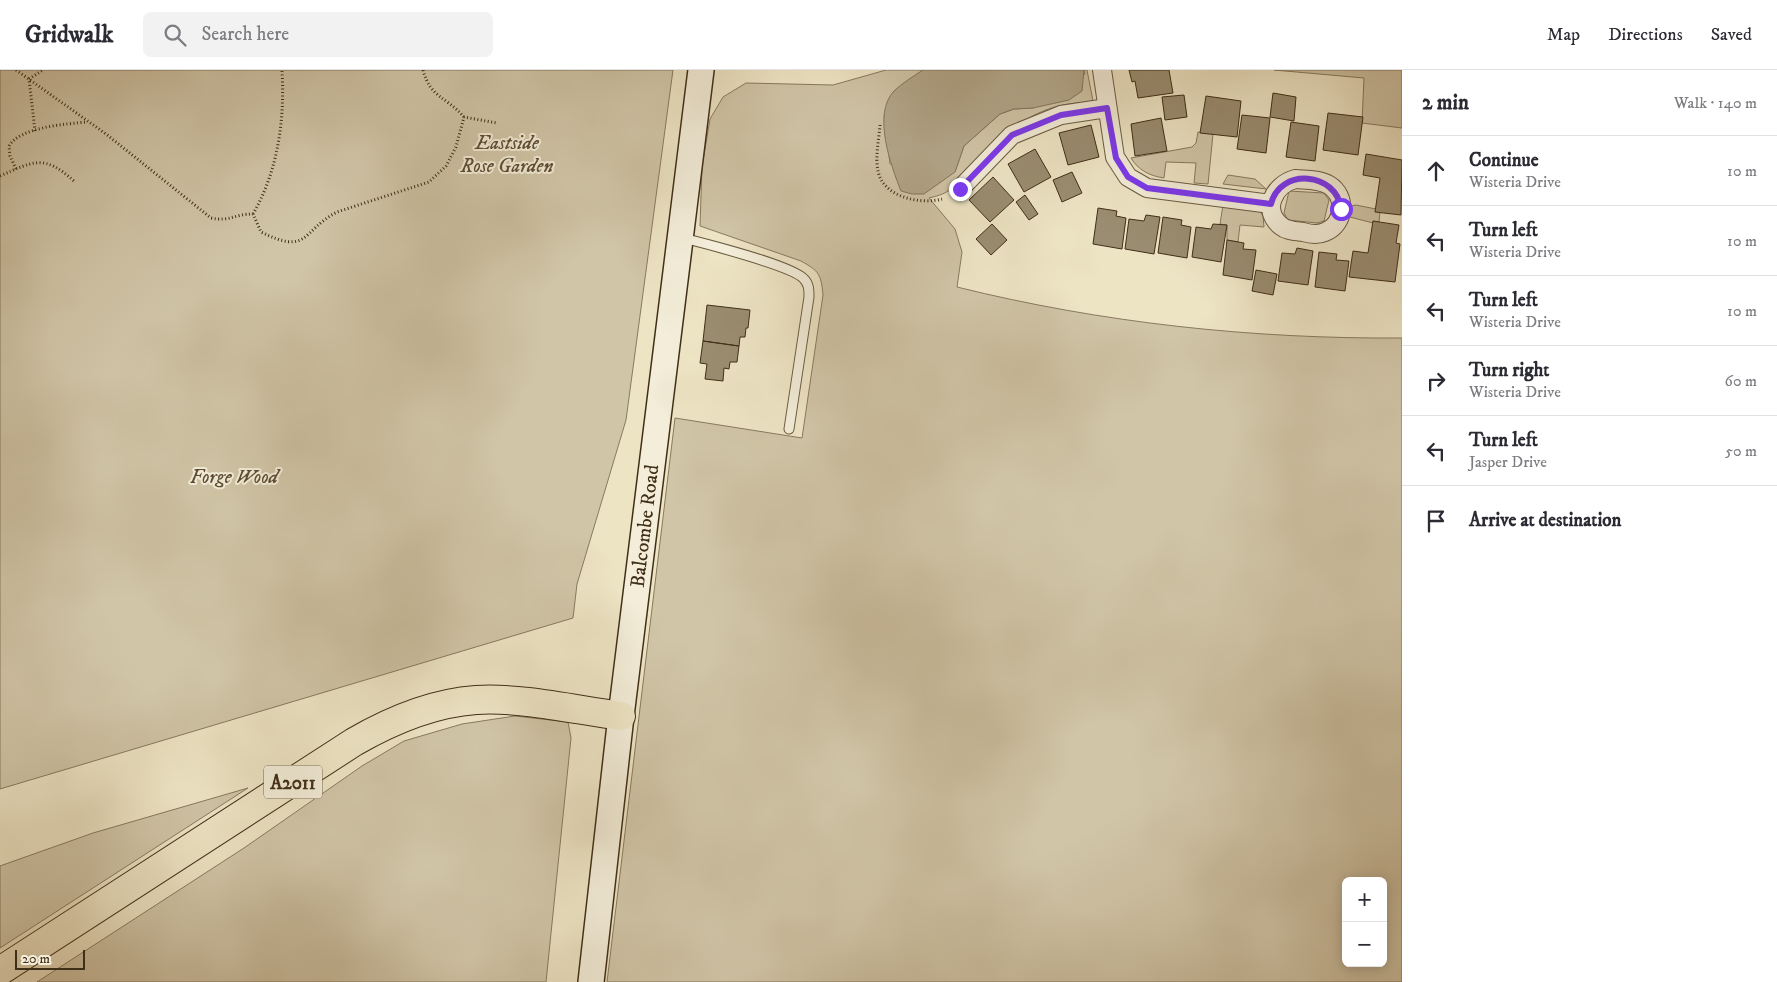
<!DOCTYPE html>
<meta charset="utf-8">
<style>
body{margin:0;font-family:"IM FELL DW Pica",serif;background:#f2f2f3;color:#2b2b33}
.controls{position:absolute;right:15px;bottom:15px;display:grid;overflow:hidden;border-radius:8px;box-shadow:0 2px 12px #0003}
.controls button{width:45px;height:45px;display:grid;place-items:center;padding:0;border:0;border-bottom:1px solid #e1e1e2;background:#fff;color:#2b2b33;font:25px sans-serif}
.scale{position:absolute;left:15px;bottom:12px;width:70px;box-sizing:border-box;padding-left:5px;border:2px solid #402f17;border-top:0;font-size:14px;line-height:18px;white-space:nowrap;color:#402f17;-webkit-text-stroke:4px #f3edd9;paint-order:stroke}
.stop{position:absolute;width:15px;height:15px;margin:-11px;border:4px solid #7c3aed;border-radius:50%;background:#fff}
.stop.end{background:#7c3aed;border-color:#fff;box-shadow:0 1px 5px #0008}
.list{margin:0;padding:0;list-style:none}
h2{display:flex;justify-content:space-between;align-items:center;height:65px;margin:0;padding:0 20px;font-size:21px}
h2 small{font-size:16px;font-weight:400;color:#7c7c81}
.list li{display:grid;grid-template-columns:32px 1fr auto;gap:15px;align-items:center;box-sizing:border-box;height:70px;padding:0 20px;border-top:1px solid #e1e1e2}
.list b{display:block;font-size:19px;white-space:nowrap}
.list p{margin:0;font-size:16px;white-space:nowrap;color:#7c7c81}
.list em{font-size:16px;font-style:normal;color:#7c7c81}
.icon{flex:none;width:28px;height:28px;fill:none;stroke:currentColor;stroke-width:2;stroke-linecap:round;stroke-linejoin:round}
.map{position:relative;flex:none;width:1402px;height:912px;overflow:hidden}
header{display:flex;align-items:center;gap:30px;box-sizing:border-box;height:70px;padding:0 25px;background:#fff;border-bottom:1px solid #e1e1e2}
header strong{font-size:24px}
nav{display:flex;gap:28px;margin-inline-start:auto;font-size:18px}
.search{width:350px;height:45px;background:#f2f2f3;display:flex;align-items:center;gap:12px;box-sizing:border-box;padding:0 18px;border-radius:8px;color:#7c7c81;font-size:19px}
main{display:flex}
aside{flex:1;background:#fff}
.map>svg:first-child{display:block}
.green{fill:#d0c5a7;stroke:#887a5f;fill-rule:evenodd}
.water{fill:#b2a689;stroke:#84765b}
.building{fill:#9a8d71;stroke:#402f17}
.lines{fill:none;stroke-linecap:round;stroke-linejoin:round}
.lane-casing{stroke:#6b5c42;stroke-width:11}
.street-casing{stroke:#6b5c42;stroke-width:20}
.secondary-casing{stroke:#402f17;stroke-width:28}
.primary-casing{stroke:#402f17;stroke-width:30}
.path{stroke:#402f17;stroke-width:3;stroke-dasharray:1 2.5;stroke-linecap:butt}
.lane{stroke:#f3edd9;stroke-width:9}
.street{stroke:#f3edd9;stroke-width:18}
.secondary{stroke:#f3edd9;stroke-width:25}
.primary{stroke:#ede4c4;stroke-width:28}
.route{stroke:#7c3aed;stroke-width:6}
.labels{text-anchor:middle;stroke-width:4;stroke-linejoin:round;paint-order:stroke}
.shield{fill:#f3edd9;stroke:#766851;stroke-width:1}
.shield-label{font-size:19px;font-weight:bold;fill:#402f17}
.park-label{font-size:20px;font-style:italic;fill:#5d4d34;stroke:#f3edd9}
.street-label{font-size:20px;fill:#402f17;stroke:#f3edd9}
</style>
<header>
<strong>Gridwalk</strong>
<div class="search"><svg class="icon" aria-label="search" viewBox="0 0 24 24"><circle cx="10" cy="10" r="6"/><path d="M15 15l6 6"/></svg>Search here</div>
<nav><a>Map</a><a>Directions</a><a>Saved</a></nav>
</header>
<main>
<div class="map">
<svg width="1402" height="912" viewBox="0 0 1402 912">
<rect width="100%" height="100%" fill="#ede4c4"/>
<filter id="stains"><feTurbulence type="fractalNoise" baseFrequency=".004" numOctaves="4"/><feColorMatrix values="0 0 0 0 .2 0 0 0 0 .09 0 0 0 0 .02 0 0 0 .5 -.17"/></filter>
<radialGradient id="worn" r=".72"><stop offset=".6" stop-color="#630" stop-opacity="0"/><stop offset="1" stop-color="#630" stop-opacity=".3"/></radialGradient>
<path class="green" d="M0 0H673L626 350 577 514 573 548 0 719Z
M886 0H923L893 22 884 46 890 94 955 102 964 76 1000 44 1014 39 1033 38 1085 4 1084 0H1087L1093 31C1082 33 1069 33 1058 36 1022 46 995 70 969 96 951 113 960 121 929 128L955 159 962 182 957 217C1102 253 1253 269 1402 268V912H607L675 348 802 368 823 225C821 204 819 201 801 191L700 156 702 97 710 49 723 27 746 13 833 15ZM1346 811H1383V893H1346Z
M1274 0H1402V58L1362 53 1364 8Z
M1198 62 1213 64 1208 114 1194 113 1196 93 1166 92 1164 108C1150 106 1138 100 1131 88L1192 77 1196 73Z
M1228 105 1255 109 1266 119 1223 114Z
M1289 121 1324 123 1329 130 1324 151 1317 153 1288 150 1284 143Z
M1223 135 1260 141 1263 146 1264 157 1240 155 1238 172 1227 170V155L1220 154Z
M1356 135 1376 139 1380 142 1379 152 1373 151V153L1346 146 1347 137Z
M515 646 568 652 571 668 546 912H37L244 778 362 696 404 671 462 654Z
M248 718 0 878V796L93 763Z"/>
<path class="water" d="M923 0H1084L1082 21 1069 30 1033 38 1014 39 1000 44 964 76 955 102 924 124H912L901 121C891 96 872 44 894 21 902 13 914 6 923 0Z"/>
<path class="building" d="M1129 0H1169L1173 23 1138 28 1135 11 1132 12Z
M1273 23 1296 27 1294 51 1270 47Z
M1184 25 1187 47 1165 50 1162 27Z
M1206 26 1241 31 1237 67 1200 63Z
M1328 43 1363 47 1358 85 1323 80Z
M1242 45 1270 48 1266 83 1237 79Z
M1161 48 1167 81 1135 86 1131 54Z
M1291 52 1319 56 1315 91 1286 87Z
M1091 55 1099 87 1068 95 1059 63Z
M1035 79 1051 107 1024 122 1008 94Z
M1366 84 1402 90 1401 145 1375 142 1380 108 1363 105Z
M1072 102 1082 123 1062 132 1053 110Z
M993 107 1014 130 990 152 969 130Z
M1025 125 1038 144 1029 150 1016 132Z
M1098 138 1117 141 1116 146 1126 148 1122 179 1093 174Z
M1146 145 1160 147 1154 184 1125 179 1129 149 1144 151Z
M1163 147 1182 150 1181 155 1191 157 1187 188 1158 183Z
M1373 151 1399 155 1396 173 1400 174 1395 212 1349 207 1353 181 1368 183Z
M992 154 1007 170 991 185 976 169Z
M1213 154 1227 155 1221 192 1192 187 1196 157 1211 159Z
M1227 170 1244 173 1243 179 1256 180 1252 210 1223 205Z
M1297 178 1313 181 1308 215 1278 211 1282 183 1295 184Z
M1319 182 1337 184 1336 190 1349 191 1345 221 1315 217Z
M1256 200 1277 204 1273 225 1252 221Z
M707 235 750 240 748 258H746L745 267H740L739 276 703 271Z
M703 271 739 276 737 292H730L729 299 724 298 723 311 705 309 707 294 700 293Z"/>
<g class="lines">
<defs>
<path id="lane" d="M683 168C703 173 793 196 804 209 809 214 809 220 809 227L789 359"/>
<path id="street" d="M1102 0 1115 87 1128 107 1147 118 1271 134
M1295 109C1306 110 1319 109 1329 115 1347 126 1345 154 1325 162 1318 165 1310 164 1303 162 1295 161 1287 161 1281 156 1261 140 1274 115 1295 109Z
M960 119 1012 65 1061 45 1107 38"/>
<path id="secondary" d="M591 912 621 646 701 0"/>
<path id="primary" d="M0 901 354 672C392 650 432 633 476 630 520 627 576 640 621 646"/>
</defs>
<use href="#lane" class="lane-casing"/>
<use href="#street" class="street-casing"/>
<use href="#secondary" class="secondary-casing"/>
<use href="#primary" class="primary-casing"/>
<path class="path" d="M16 0 106 64 211 148C230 152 234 144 253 144L261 162C309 186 301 161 337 142L429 112 446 96 456 77 464 47 497 53
M423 0C431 29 446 26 464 47
M880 55C879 69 875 87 878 101 883 127 920 135 942 129
M35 61 29 9 43 0
M16 99 10 86 9 76C20 57 66 54 87 52
M0 106C34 91 44 84 74 111
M253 144C278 101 285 49 282 0"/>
<use href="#lane" class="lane"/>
<use href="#street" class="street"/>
<use href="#secondary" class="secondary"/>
<use href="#primary" class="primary"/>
</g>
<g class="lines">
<path class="route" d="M960 119 1012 65 1061 45 1107 38 1116 88 1128 107 1147 118 1271 134C1280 97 1337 102 1341 139"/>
</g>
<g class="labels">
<rect class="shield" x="264" y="695.5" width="58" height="33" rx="4"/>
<g class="shield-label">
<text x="293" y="719">A2011</text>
</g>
<g class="park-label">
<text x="507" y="79">Eastside<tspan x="507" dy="23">Rose Garden</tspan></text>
<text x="234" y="413">Forge Wood</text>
</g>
<g class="street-label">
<text transform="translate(644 456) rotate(-83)" y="7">Balcombe Road</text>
</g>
</g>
<rect width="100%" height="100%" filter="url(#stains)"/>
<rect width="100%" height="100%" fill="url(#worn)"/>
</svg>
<div class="controls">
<button>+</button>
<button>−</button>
</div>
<div class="scale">20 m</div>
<div class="stop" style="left:1341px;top:139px"></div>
<div class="stop end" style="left:960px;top:119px"></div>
</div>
<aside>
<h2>2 min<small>Walk · 140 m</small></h2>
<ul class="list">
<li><svg class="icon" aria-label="ahead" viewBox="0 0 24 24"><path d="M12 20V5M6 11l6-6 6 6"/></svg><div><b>Continue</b><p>Wisteria Drive</p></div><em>10 m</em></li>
<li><svg class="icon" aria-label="left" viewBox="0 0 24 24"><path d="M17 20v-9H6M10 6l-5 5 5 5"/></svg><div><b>Turn left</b><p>Wisteria Drive</p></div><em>10 m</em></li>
<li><svg class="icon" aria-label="left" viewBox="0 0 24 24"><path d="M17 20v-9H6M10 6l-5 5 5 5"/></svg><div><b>Turn left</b><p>Wisteria Drive</p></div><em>10 m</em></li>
<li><svg class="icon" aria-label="right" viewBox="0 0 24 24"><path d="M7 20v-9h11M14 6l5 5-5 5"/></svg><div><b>Turn right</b><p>Wisteria Drive</p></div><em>60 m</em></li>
<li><svg class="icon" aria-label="left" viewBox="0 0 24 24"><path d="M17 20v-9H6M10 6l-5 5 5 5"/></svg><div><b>Turn left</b><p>Jasper Drive</p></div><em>50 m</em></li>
<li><svg class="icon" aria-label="arrive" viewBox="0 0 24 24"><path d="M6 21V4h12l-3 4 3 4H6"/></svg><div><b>Arrive at destination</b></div></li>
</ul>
</aside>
</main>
